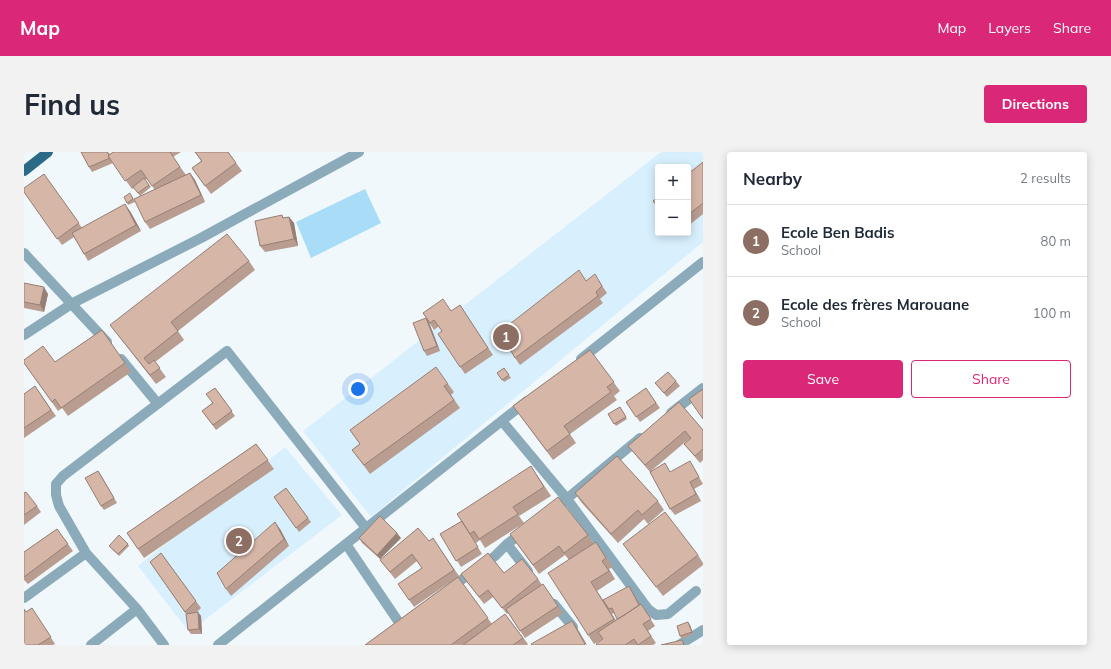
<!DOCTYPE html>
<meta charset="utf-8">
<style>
body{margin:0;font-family:Mulish,sans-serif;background:#f2f2f3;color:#1f2937}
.controls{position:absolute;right:12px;top:12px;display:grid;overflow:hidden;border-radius:4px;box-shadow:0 2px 10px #0003}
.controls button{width:36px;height:36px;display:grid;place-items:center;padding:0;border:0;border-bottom:1px solid #e0e1e3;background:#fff;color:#1f2937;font:20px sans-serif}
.you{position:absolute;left:334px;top:237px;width:14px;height:14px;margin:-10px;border:3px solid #fff;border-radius:50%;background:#1a73e8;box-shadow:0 0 0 6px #1a73e833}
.badge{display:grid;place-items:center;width:26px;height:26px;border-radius:50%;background:#db2777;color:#fff;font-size:13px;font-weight:700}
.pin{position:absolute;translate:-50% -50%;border:2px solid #fff;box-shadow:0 1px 4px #0006}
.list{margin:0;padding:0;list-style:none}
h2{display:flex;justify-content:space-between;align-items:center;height:52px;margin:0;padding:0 16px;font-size:17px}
h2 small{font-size:13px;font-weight:400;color:#747a83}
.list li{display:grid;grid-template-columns:26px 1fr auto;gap:12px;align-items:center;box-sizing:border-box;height:72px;padding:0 16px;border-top:1px solid #e0e1e3}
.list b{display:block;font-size:15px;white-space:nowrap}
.list p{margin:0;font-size:13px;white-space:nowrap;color:#747a83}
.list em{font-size:13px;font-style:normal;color:#747a83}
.actions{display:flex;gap:8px;padding:12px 16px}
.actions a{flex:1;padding:9px 0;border:1px solid #db2777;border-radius:4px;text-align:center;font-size:14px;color:#db2777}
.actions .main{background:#db2777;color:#fff}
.map{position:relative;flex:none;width:679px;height:493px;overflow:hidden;border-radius:4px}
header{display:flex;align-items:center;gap:24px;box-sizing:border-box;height:56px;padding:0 20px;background:#db2777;color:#fff}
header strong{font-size:19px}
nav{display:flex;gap:22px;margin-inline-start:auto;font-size:14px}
.intro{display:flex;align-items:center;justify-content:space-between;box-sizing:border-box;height:96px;padding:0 24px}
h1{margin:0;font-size:28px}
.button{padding:10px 18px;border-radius:4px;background:#db2777;color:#fff;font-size:14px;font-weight:700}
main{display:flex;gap:24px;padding:0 24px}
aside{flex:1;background:#fff;border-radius:4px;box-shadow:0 2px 10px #0003}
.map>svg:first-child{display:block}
.built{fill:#d8f0fd;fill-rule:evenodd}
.green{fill:#a9dcf7}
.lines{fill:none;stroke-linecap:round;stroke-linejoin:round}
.minor{stroke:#8baaba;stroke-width:10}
.major{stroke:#2a6a86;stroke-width:10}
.wall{fill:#b89d90;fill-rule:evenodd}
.shaded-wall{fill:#967f75}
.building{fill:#d6b6a7;stroke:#967f75}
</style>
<header>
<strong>Map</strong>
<nav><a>Map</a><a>Layers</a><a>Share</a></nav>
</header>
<div class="intro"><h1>Find us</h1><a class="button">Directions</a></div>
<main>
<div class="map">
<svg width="679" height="493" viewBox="0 0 679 493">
<rect width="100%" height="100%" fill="#f1f8fb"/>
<path class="built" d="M637 0H679V90L347 365 279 279ZM634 15H664V81H634Z
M261 295 318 363 165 480 114 414Z"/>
<path class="green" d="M341 37 357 71 287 106 272 70Z"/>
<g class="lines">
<path class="minor" d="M0 101 83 190
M0 183 49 151 177 86 335 0
M97 207 134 252
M557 207 679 110
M647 261 679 236
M478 269 543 347 624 457 632 463 644 462 672 439
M528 359 616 286
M322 392 376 472
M483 392 504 419
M426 436 471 404 483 392 499 380
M0 446 62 401
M67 493 113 457
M140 493 113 457 62 401 35 354 32 343V332L39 324 203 199 342 376
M194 493 503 249
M526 493 549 475 530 452
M655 493 679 478"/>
<path class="major" d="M0 19 24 0"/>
</g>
<path class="wall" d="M57 0H84L86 2 89 0H157L149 5 162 23 166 21 171 28 181 50 126 77 121 70 131 38 123 27 121 28 127 35 116 44 110 36 108 37 89 11 68 20 65 15Z
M171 0H204L218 19 187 42 168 16 177 9Z
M679 10V62L664 74V22Z
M20 22 58 76 106 59 117 79 64 109 60 102 50 85 38 93 0 40Z
M108 44 111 50 104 53 100 45Z
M258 63 260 66 265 65 270 71 274 94 241 100 236 94Z
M225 109 231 118 154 179 160 188 131 210 142 225 132 232 93 182 86 173Z
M562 129H575L583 141 576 147 579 151 496 213 491 206Z
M0 131 24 142 20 160 0 156Z
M436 153 469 203 441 222 414 182 418 179 415 174 410 178 399 161 427 159Z
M402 166 416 199 403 204 400 199Z
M78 178 107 220 44 264 38 256 34 259 0 211 31 210Z
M566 198 596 239 590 244 593 248 546 282 552 291 529 308 489 254Z
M480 216 487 226 480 230 473 221Z
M652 229 656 234 643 245 631 231Z
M424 232 430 240 427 243 436 256 346 322 328 298 336 292 326 278Z
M11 234 32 264 0 286V242Z
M191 236 211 264 192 278 178 259 188 251Z
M622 236 636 256 616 270 602 250Z
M655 250 679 278V308L676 311 665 298 660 292 666 286 627 319 647 320 670 316 679 332 670 337 677 349 651 363 646 357 626 320 609 300 604 294Z
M596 255 603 267 592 274 584 262Z
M232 292 250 317 120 406 103 381Z
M74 319 93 351 80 358 77 354Z
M513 323 527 344 495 364 500 371 461 396 456 388 452 391 445 380 458 402 437 415 416 382Z
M262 336 287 370 275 380 250 345Z
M0 341 13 354 17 360 0 373Z
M551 341 634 349 640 358 624 372 620 367 594 391 557 350Z
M33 377 49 399 4 432 0 428V400Z
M256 377 265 394 207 444 202 437Z
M486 382 564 383 570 392 578 399 589 415 585 417 591 427 573 439 583 454 608 439 616 452H617L631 474 624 479 632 491 629 493H573L579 487 570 492 564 483 545 408 541 403 515 422ZM590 461 594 467 592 468 588 462Z
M335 386H377L356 407 338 391Z
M409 386 435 424 434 425 468 472 481 462 504 492 503 493H341L432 426 390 455 374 432 398 416 393 409 371 427 356 408 405 389Z
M104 392 105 394 95 404 85 394Z
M599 392 674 403 679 411V413L639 444Z
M137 401 177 456 173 460 177 464 178 482H167L164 478 162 462 126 410Z
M480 421 514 427 518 433 519 432 539 461 501 486 484 461 483 462 469 445 460 452 437 422Z
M8 456 31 492 29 493H0V457L2 460Z
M666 473 669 482 658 487 656 484Z"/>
<path class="shaded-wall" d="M166 21 171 28 181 50 177 43Z
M101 52 106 59 117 79 112 73Z
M265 65 270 71 274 94 270 87Z
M20 135 24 142 20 160 16 153Z
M402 166 405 170 416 199 413 194Z
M74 319 77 323 93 351 90 346Z
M666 330 670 337 677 349 672 342Z
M251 370 256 377 265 394 260 387Z
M373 381 377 386 356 407 353 403Z
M605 434 608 439 619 459 616 455Z
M174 460 177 464 178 482 175 477Z
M548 469 553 476 563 493 561 492Z
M664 470 666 473 669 482 668 480Z"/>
<path class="building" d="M57 0H83L85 3 84 4 86 6 65 15Z
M89 0H146L156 15 128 34 117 18 101 29 84 4Z
M171 0H204L212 11 181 34 168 16 178 9Z
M679 10V51L664 63V22Z
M166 21 177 43 121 70 110 47Z
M20 22 55 71 33 87 0 40V36Z
M120 26 125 33 114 41 109 35Z
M106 41 109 47 103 51 100 45Z
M634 45V55L629 49Z
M101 52 112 73 60 102 48 81Z
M258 63 259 66 265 65 270 87 236 94 231 69Z
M203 82 225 109 147 170 154 179 120 206 125 212 130 208 136 216 126 223 86 173Z
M555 118 562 129 571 122 578 134 572 140 574 144 491 206 483 192 490 186 482 175Z
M0 131 20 135 16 153 0 150Z
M419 147 427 159 436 153 464 196 436 215 414 182 418 179 410 168 406 171 399 161Z
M402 166 413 194 400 199 389 171Z
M78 178 101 211 37 256 31 247 28 250 0 211V208L19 194 31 210Z
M566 198 590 230 583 235 587 240 540 274 546 282 523 299 489 254Z
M412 215 424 232 420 234 430 248 340 313 328 298 336 292 326 278Z
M480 216 485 223 478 228 473 221Z
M644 220 652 229 640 241 631 231Z
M11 234 27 258 0 276V242Z
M191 236 208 259 189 273 178 259 189 251 182 242Z
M622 236 632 251 612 265 602 250Z
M679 237V267L665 247Z
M655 250 679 278V297L671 304 660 292 667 286 661 279 621 313 604 294Z
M596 255 602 265 590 272 584 262Z
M232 292 244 308 114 397 103 381Z
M593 304 634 349 618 363 614 358 587 382 551 341Z
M666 309 675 325 666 330 672 342 646 357 626 320 641 311 646 320Z
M507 314 520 335 489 355 494 362 455 387 450 379 446 382 433 362Z
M74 319 90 346 77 354 61 326Z
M262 336 284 366 272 376 250 345Z
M2 340 13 354 0 363V341Z
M534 345 564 383 540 401 535 394 509 413 486 382Z
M641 360 674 403 632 435 599 392Z
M356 364 373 381 353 403 335 386Z
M438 369 454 395 432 409 416 382Z
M251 370 260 387 202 437 193 421Z
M394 376 405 389 409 386 430 418 385 448 374 432 398 416 388 402 366 420 356 408Z
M33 377 44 392 0 425V400Z
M95 383 104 392 94 402 85 394Z
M572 390 582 406 578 409 585 419 567 430 590 467 564 483 524 421Z
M137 401 172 449 161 460 126 410Z
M464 401 480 421 498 407 514 427 478 456 464 438 455 445 437 422Z
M434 425 464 466 427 493H341Z
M519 432 534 454 496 479 482 457Z
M605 434 615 453 599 464 593 467 588 456 585 457 579 448Z
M617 452 627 467 619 472 627 484 614 493 610 487 601 493H573L572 492 579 487 574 480Z
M8 456 27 485 14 493H0V457L2 460Z
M174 460 175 477 164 478 162 462Z
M481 462 499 486 489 493H439Z
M548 469 561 492 560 493H508L507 492Z
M664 470 668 480 656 484 653 474Z
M658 488 660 493H637Z"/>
</svg>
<div class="controls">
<button>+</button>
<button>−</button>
</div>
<div class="you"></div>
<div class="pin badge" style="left:482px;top:185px;background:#8d6e63">1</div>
<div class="pin badge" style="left:215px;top:389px;background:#8d6e63">2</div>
</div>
<aside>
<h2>Nearby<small>2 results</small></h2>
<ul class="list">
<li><span class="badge" style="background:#8d6e63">1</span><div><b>Ecole Ben Badis</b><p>School</p></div><em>80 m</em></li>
<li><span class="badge" style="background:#8d6e63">2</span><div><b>Ecole des frères Marouane</b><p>School</p></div><em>100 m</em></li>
</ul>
<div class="actions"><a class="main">Save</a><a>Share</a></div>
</aside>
</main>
